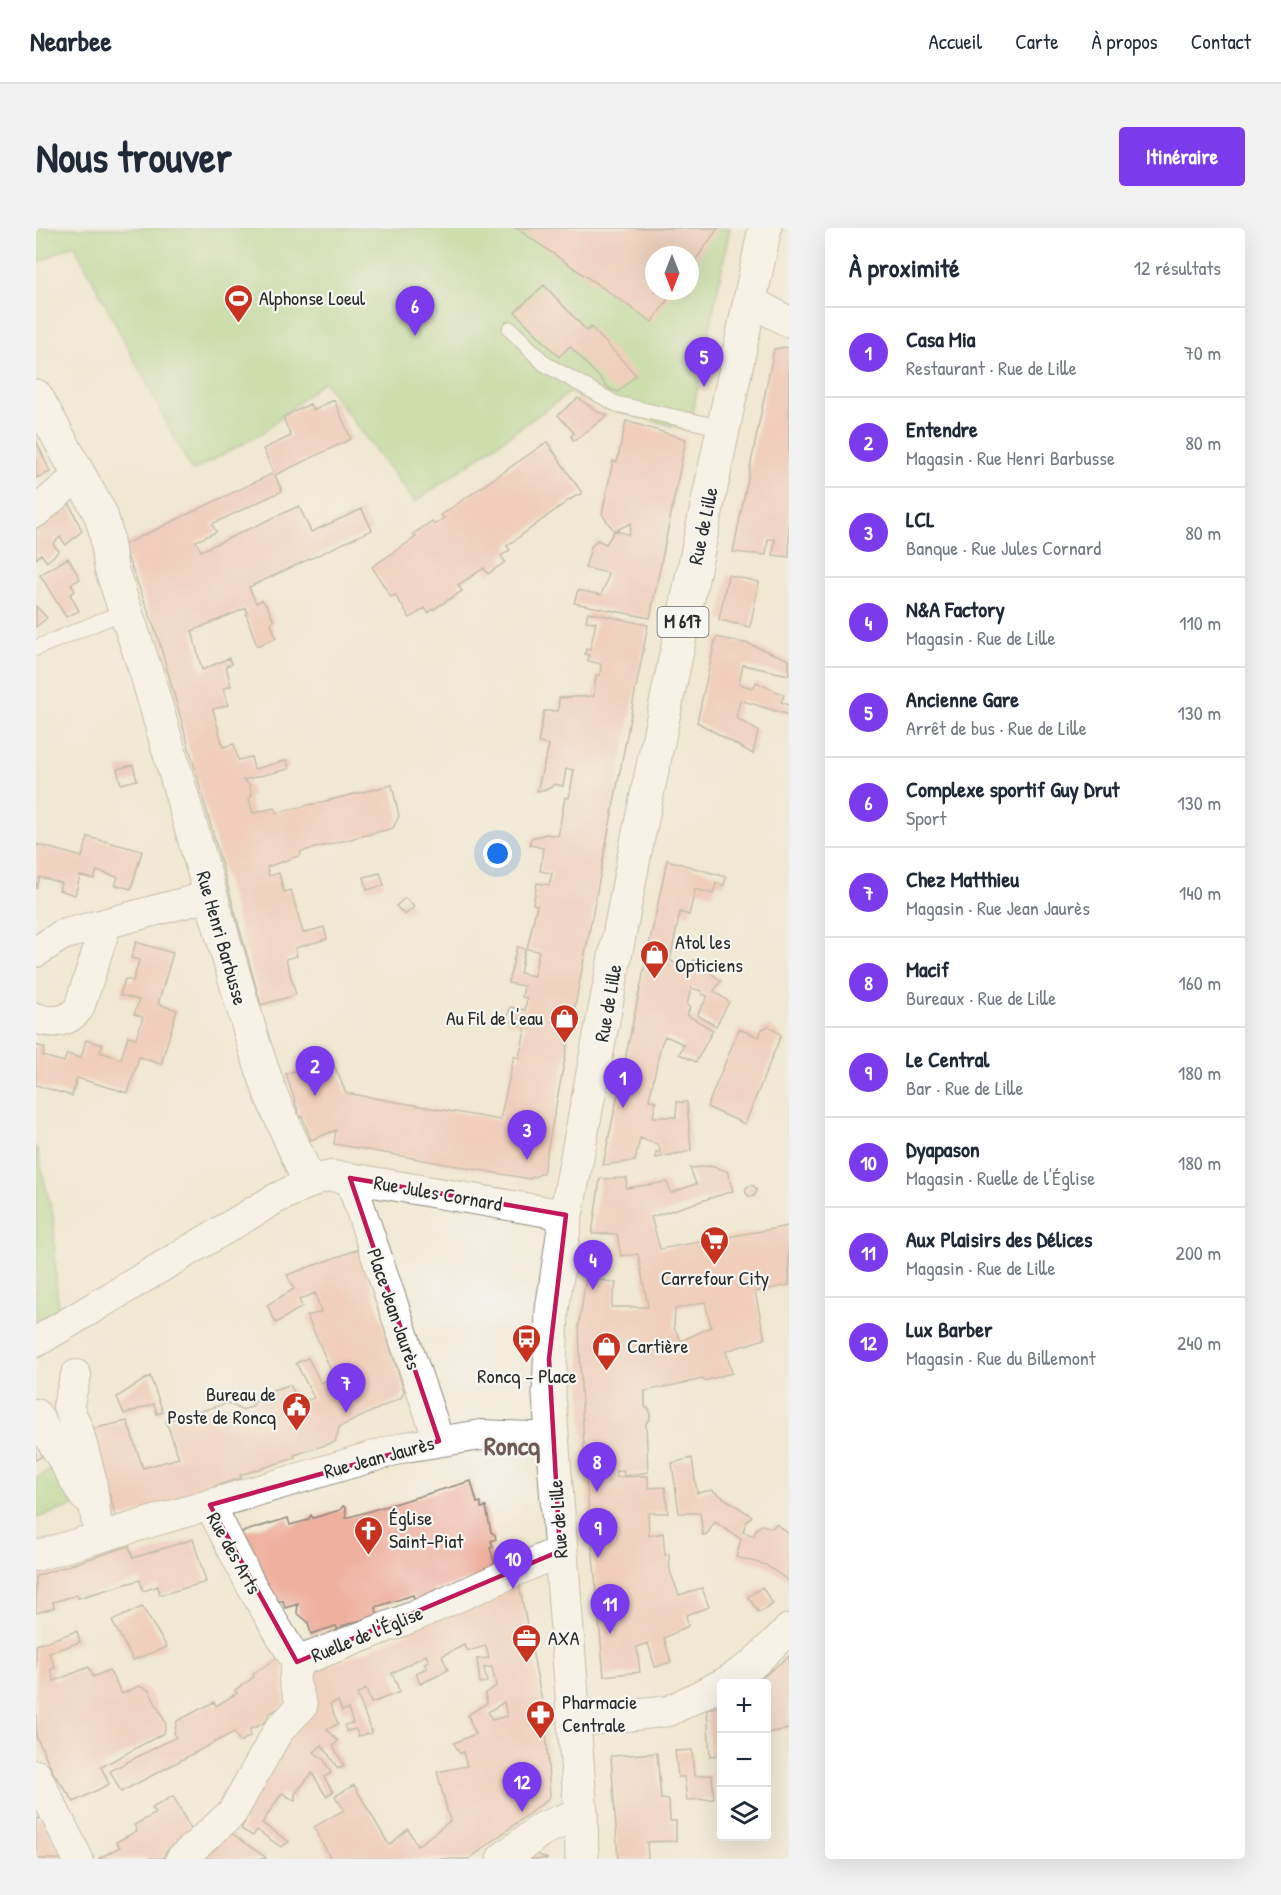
<!DOCTYPE html>
<html lang="fr">
<meta charset="utf-8">
<style>
body{margin:0;font-family:"Patrick Hand",sans-serif;background:#f2f2f3;color:#1f2937}
.controls{position:absolute;right:18px;bottom:18px;display:grid;overflow:hidden;border-radius:6px;box-shadow:0 6px 24px #0002}
.controls button{width:54px;height:54px;display:grid;place-items:center;padding:0;border:0;border-bottom:2px solid #e0e1e3;background:#fff;color:#1f2937;font:30px sans-serif}
.compass{position:absolute;left:609px;top:18px;width:54px;height:54px;border-radius:50%;background:#fff;box-shadow:0 6px 24px #0002;rotate:180deg}
.you{position:absolute;left:462px;top:626px;width:21px;height:21px;margin:-15px;border:4px solid #fff;border-radius:50%;background:#1a73e8;box-shadow:0 0 0 9px #1a73e833}
.badge{display:grid;place-items:center;width:39px;height:39px;border-radius:50%;background:#7c3aed;color:#fff;font-size:20px;font-weight:700}
.pin{position:absolute;translate:-50% -50px;filter:drop-shadow(0 2px 3px #0008)}
.pin::after{content:'';position:absolute;top:32px;width:21px;height:18px;background:inherit;clip-path:polygon(0 0,100% 0,50% 100%)}
.list{margin:0;padding:0;list-style:none}
h2{display:flex;justify-content:space-between;align-items:center;height:78px;margin:0;padding:0 24px;font-size:26px}
h2 small{font-size:20px;font-weight:400;color:#747a83}
.list li{display:grid;grid-template-columns:39px 1fr auto;gap:18px;align-items:center;box-sizing:border-box;height:90px;padding:0 24px;border-top:2px solid #e0e1e3}
.list b{display:block;font-size:22px;white-space:nowrap}
.list p{margin:0;font-size:20px;white-space:nowrap;color:#747a83}
.list em{font-size:20px;font-style:normal;color:#747a83}
.icon{flex:none;width:33px;height:33px;fill:none;stroke:currentColor;stroke-width:2;stroke-linecap:round;stroke-linejoin:round}
.map{position:relative;flex:none;width:753px;height:1631px;overflow:hidden;border-radius:6px}
header{display:flex;align-items:center;gap:36px;box-sizing:border-box;height:84px;padding:0 30px;background:#fff;border-bottom:2px solid #e0e1e3}
header strong{font-size:28px}
nav{display:flex;gap:33px;margin-inline-start:auto;font-size:21px}
.intro{display:flex;align-items:center;justify-content:space-between;box-sizing:border-box;height:144px;padding:0 36px}
h1{margin:0;font-size:42px}
.button{padding:15px 27px;border-radius:6px;background:#7c3aed;color:#fff;font-size:21px;font-weight:700}
main{display:flex;gap:36px;padding:0 36px}
aside{flex:1;background:#fff;border-radius:6px;box-shadow:0 6px 24px #0002}
.map>svg:first-child{display:block}
.green{fill:#a2d382;stroke:#667f56;stroke-width:1.5;fill-rule:evenodd}
.building{fill:#efb09f;fill-rule:evenodd}
.lines{fill:none;stroke-linecap:round;stroke-linejoin:round}
.lane-casing{stroke:#8e8a7e;stroke-width:17}
.street-casing{stroke:#8e8a7e;stroke-width:32}
.secondary-casing{stroke:#8e8a7e;stroke-width:35}
.primary-casing{stroke:#8e8a7e;stroke-width:35}
.lane{stroke:#fff;stroke-width:15}
.street{stroke:#fff;stroke-width:30}
.secondary{stroke:#fff;stroke-width:33}
.primary{stroke:#fff;stroke-width:33}
.marked{fill:none;stroke:#c2185b;stroke-width:4.5;stroke-linejoin:round}
.labels{text-anchor:middle;stroke-width:4.5;stroke-linejoin:round;paint-order:stroke}
.shield{fill:#f6f6f2;stroke:#686867;stroke-width:1.5}
.shield-label{font-size:18px;font-weight:bold;fill:#2b2b2b}
.poi-label{font-size:20px;fill:#2b2b2b;stroke:#f6f6f2;text-anchor:start}
.street-label{font-size:20px;fill:#2b2b2b;stroke:#f6f6f2}
.district-label{font-size:26px;font-weight:bold;fill:#705a54;stroke:#f6f6f2}
</style>
<header>
<strong>Nearbee</strong>
<nav><a>Accueil</a><a>Carte</a><a>À propos</a><a>Contact</a></nav>
</header>
<div class="intro"><h1>Nous trouver</h1><a class="button">Itinéraire</a></div>
<main>
<div class="map">
<svg width="753" height="1631" viewBox="0 0 753 1631">
<rect width="100%" height="100%" fill="#f6f6f2"/>
<filter id="ink" filterUnits="userSpaceOnUse"><feTurbulence type="fractalNoise" baseFrequency=".0167" numOctaves="2"/><feDisplacementMap in="SourceGraphic" scale="12" xChannelSelector="R" yChannelSelector="G"/><feConvolveMatrix kernelMatrix="1 2 1 2 8 2 1 2 1" color-interpolation-filters="sRGB"/></filter>
<filter id="wash" filterUnits="userSpaceOnUse"><feTurbulence type="fractalNoise" baseFrequency=".008" numOctaves="4" result="noise"/><feDisplacementMap in="SourceGraphic" scale="24" xChannelSelector="R" yChannelSelector="G"/><feGaussianBlur stdDeviation="1.35" result="paint"/><feColorMatrix in="noise" values="0 0 0 0 0 0 0 0 0 0 0 0 0 0 0 0 0 1.4 0 .05"/><feComposite in="paint" operator="in"/></filter>
<g filter="url(#wash)">
<rect width="100%" height="100%" fill="#f0e8d1"/>
<path class="green" d="M0 0H694L653 202 581 183 533 165 379 274 287 153 227 205 156 243 38 16 0 36ZM618 27H654V63H618Z
M0 918 17 989 22 1083 0 1092Z
M22 1238 40 1277 0 1290V1250Z"/>
<g id="blocks">
<path class="building" d="M480 0H682L654 40V27H618V63H638L616 94Z
M508 57 551 103 555 99 600 147 582 164 574 161 534 118 523 129 479 84Z
M750 119 753 121V329L737 327 739 311H732L730 327 697 324 738 121Z
M542 170 562 184 572 187 538 213 535 208 538 205 522 187Z
M298 172 315 211 239 247 246 263 176 296 180 304 160 313 165 323 263 278 275 304 326 281 336 302 213 359 220 375 226 372 231 378 238 393 235 395 240 410 221 418 210 386H212L210 380 156 403 166 442 193 430 196 436 190 438 195 458 187 461 192 477 177 481 187 519 198 516 202 532 215 529 218 541 251 532 253 541 207 552 213 556 216 566 213 571 217 585 239 580 240 585 356 557 363 588 357 600 264 624 265 627 231 639 233 648 243 645 248 664 255 662 267 705 288 699 291 711 259 720 261 728 250 731 260 767 225 777 122 409 87 317 238 245 227 221 255 208 247 189 274 176 277 182Z
M590 193 650 211 614 390 538 375 542 362 565 367 570 355 572 345 549 340 555 319 561 312 570 316 579 302 593 307 595 295 578 303 566 286 577 233 581 234Z
M0 212 14 244 0 250Z
M511 214 546 265 533 272 471 318 474 322 465 328 469 334 452 346 448 340 422 357 426 363 392 385 389 380 374 390 359 367 355 369 336 339 380 309 377 306 396 293 398 297 408 290 405 287Z
M29 266 46 303 30 317 24 309 17 316 23 323 11 334 5 326 0 331V291Z
M32 330 44 351 35 356 39 363 34 366 43 383 30 389 4 347Z
M692 347 723 354 714 399 683 392Z
M0 378 11 390 0 399Z
M552 384 612 397 507 945 494 951 298 916 300 902 275 912 266 888 264 889 250 846 295 830 310 865 464 892 478 828 483 830 490 798 471 793 474 779 489 782 491 770 486 769 488 758 472 755 481 719 489 721 484 745 498 748 503 723 491 721 501 677 497 676 501 655 513 657 516 645 504 643 507 620 494 617 495 610 510 606 522 608 529 569 533 570 538 542 530 541 527 558 518 556 514 560 501 563 513 517 502 515 508 483H522L523 470 558 468 560 447H564L565 436 552 433 553 427 549 426 550 421 554 422 560 394 550 393Z
M680 409 713 416 753 432V447L707 437 703 456 717 460 720 454 748 467 745 474 753 477V487L704 472 700 490 722 503 717 526 661 494Z
M97 537 101 552 85 556 81 541Z
M52 609 106 623 95 661 79 657 82 649 61 643 58 651 44 648 39 667 23 662 25 655 4 649 0 661V616L46 629Z
M631 632 690 649 688 657 680 655 677 666 659 661 653 687 644 684 634 732 651 743 658 732 685 753 678 763 693 774 680 798 661 787 672 768 665 766 666 763 655 760 651 777 654 779 651 787 677 802 660 834 643 826 648 817 641 813 629 808 625 817 613 872 620 873 617 889H640L641 874H651L655 923 620 930V924H624L623 917 604 910 599 933 567 937Z
M344 645 348 657 331 662 328 649Z
M369 670 378 679 369 687 360 678Z
M100 714 137 725 122 776 141 782 125 836 103 829 92 865 41 850 36 868 0 857V817L9 820 7 828 28 834 31 826 45 830 50 812 67 817 64 824 85 831 92 808 100 810 107 789 98 786 103 772 84 767 89 751 97 753 103 732 95 730Z
M733 798 745 807 709 896 671 879 703 801 723 809 726 801Z
M674 938 691 943 697 963 615 989 624 1021 753 998V1057L719 1064 729 1111 690 1123 696 1145 668 1153 667 1151 609 1163V1179L614 1182V1191L610 1195 612 1244 588 1248 587 1243H580V1249L612 1248V1260L629 1259 632 1285H612L613 1308 627 1305 629 1327 633 1326 634 1343 643 1367 666 1360 673 1379 650 1387 652 1398 628 1410 635 1434 619 1439 612 1415 601 1419 604 1444 568 1448 549 1239 545 1158 543 1097 550 1049 580 1055 575 1079H612L602 1026 585 1028 581 1006H556L564 951 591 950 590 960 631 954 635 965 660 956 654 940ZM669 1074 675 1099 645 1113 638 1099 639 1081Z
M709.5 963a5.5 5.5 0 1 1 11 0a5.5 5.5 0 1 1-11 0Z
M323 1021 368 1163 365 1170 303 1199 299 1214 258 1227 259 1230 204 1247 205 1250 179 1258 180 1262 80 1291 74 1266 66 1268 55 1201 91 1193 107 1240 143 1230 130 1193 192 1175 205 1182 216 1179 223 1166 254 1157 264 1174 278 1170 260 1135 272 1130 285 1155 298 1149 271 1088 285 1084 279 1065 263 1072 266 1079 240 1095 231 1077 258 1061 251 1047Z
M114 1148 127 1184 121 1186 118 1176 88 1186 81 1169Z
M0 1192 12 1224 0 1232Z
M656 1230 661 1265 676 1262 716 1288 710 1294 707 1304 718 1308 720 1301 726 1297 736 1300 740 1296 753 1306V1353L730 1337 700 1329 705 1311 679 1294 671 1306 667 1307 664 1285H643L636 1235Z
M435 1253 441 1275 445 1274V1280L450 1279 455 1304 459 1307 460 1311 455 1313 457 1319 454 1320 461 1343 397 1363 399 1372 380 1377 377 1367 340 1379 341 1387 306 1398V1400L302 1402 300 1398 275 1406 272 1394 261 1385 262 1376 249 1380 247 1373H239L200 1306 252 1290 254 1297 272 1292 275 1287 277 1290 304 1282 307 1278 310 1280V1290Z
M157 1311 170 1354 124 1367 122 1358 107 1363 104 1352 42 1370 41 1367 17 1374 18 1380 0 1385V1348L93 1318 97 1330Z
M482 1351 509 1488 514 1568 511 1572 433 1631H295L278 1599 308 1582 299 1568 318 1557 353 1617 372 1601 381 1618 414 1593 401 1544 431 1538 427 1524 424 1526 418 1515 439 1506 432 1487 451 1475 449 1465 460 1458 456 1439 448 1440 451 1454 444 1455 441 1431 453 1430 450 1418 432 1423 428 1417 406 1428 412 1442 399 1449 384 1456 380 1445 391 1440 388 1435 393 1433 390 1427 356 1445 364 1464 335 1475 330 1461 321 1466 336 1505 322 1508 320 1501 310 1503 309 1497 317 1495 312 1481 306 1483 302 1473 294 1476 302 1496 291 1501 302 1513 297 1518 308 1538 302 1541 286 1517 278 1524 288 1532 295 1545 288 1549 297 1564 290 1568 276 1545 259 1566V1573L246 1565 226 1595 253 1614 245 1619 221 1602 217 1608 205 1601 209 1594 199 1587 263 1450 335 1421ZM468 1474 471 1488 456 1492 452 1484Z
M726 1359 737 1376 723 1385 712 1369Z
M106 1379 131 1419 97 1432 76 1393Z
M41 1403 44 1414 13 1425 19 1440 15 1441 18 1453 53 1439 57 1449 73 1442 86 1466 103 1458 113 1462 130 1496 128 1505 65 1539 73 1556 38 1574 18 1546 0 1508V1417Z
M246 1427 249 1477 232 1486 231 1492 222 1498 214 1501V1508L204 1514 198 1504 85 1564 74 1543 140 1509 138 1505 141 1493 178 1474 180 1478 201 1465 199 1462 218 1449 217 1446Z
M753 1428V1501L730 1505V1455H720Z
M686 1478V1527L674 1528 671 1481Z
M656 1522 658 1548 676 1547 678 1571 651 1572 648 1549H642L639 1523Z
M621 1525 625 1571 633 1572 634 1593H640V1613L611 1614 612 1631H582L575 1528Z
M137 1568 155 1602 129 1624 128 1630 62 1631 84 1619 80 1614 101 1603 98 1597 119 1586 116 1580Z
M5 1589 27 1631H0V1592Z
M190 1601 229 1629 230 1631H164Z
M498 1626 503 1627 512 1631H485Z"/>
</g>
</g>
<g filter="url(#ink)">
<use href="#blocks" fill-opacity="0" stroke="#8e8a7e" stroke-width="1.5"/>
<g class="lines">
<defs>
<path id="lane" d="M474 101 509 136 580 176 687 200
M0 420 89 383"/>
<path id="street" d="M714 73 753 94
M0 284 43 247
M0 724 26 707 174 668
M0 790C16 796 32 795 43 780L70 697
M314 950 403 1213
M0 1114 239 971 281 951 294 948 314 950 530 987
M40 1147 32 1178 42 1202 55 1250 60 1291
M0 1186 48 1268
M174 1277 216 1359 261 1434
M0 1328 369 1219 445 1207 516 1210
M261 1434 379 1388 524 1323
M687 1456 717 1436 753 1401
M537 1494 633 1483 686 1456
M0 1547 42 1631
M145 1631 196 1585 242 1503 266 1478 258 1452 261 1434"/>
<path id="secondary" d="M0 168 65 287 70 305 75 340 111 447 218 817 235 867 273 954
M467 1631 506 1601 545 1586"/>
<path id="primary" d="M546 1631 545 1586 513 1167 516 1082 530 987 598 629 729 0"/>
</defs>
<use href="#lane" class="lane-casing"/>
<use href="#street" class="street-casing"/>
<use href="#secondary" class="secondary-casing"/>
<use href="#primary" class="primary-casing"/>
<use href="#lane" class="lane"/>
<use href="#street" class="street"/>
<use href="#secondary" class="secondary"/>
<use href="#primary" class="primary"/>
</g>
</g>
<path d="M0 0H753V1631H0ZM314 950 530 987 513 1131 524 1323 261 1434 174 1277 403 1213Z" fill="#f0e8d1" fill-opacity=".55" fill-rule="evenodd"/>
<path class="marked" d="M314 950 530 987 513 1131 524 1323 261 1434 174 1277 403 1213Z"/>
<defs>
<symbol id="stadium-pin" viewBox="-11 -11 22 30"><path d="M0 17L-7.5 6A9.5 9.5 0 1 1 7.5 6Z" fill="#c8321e" stroke="#f6f6f2"/><path d="M0-5a6.5 5 0 1 0 0 10a6.5 5 0 1 0 0-10ZM-3.5-1.8h7v3.6h-7Z" fill="#fff"/></symbol>
<symbol id="shop-pin" viewBox="-11 -11 22 30"><path d="M0 17L-7.5 6A9.5 9.5 0 1 1 7.5 6Z" fill="#c8321e" stroke="#f6f6f2"/><path d="M-5-2.5h2.3a2.7 3.5 0 0 1 5.4 0H5L5.5 6h-11ZM-1.5-2.5h3a1.5 2.3 0 0 0-3 0Z" fill="#fff"/></symbol>
<symbol id="supermarket-pin" viewBox="-11 -11 22 30"><path d="M0 17L-7.5 6A9.5 9.5 0 1 1 7.5 6Z" fill="#c8321e" stroke="#f6f6f2"/><path d="M-6-5.5h2.5l.6 2H6L4.5 2H-2.5L-4.4-4H-6ZM-1.5 3.2a1.3 1.3 0 1 0 .1 0ZM3 3.2a1.3 1.3 0 1 0 .1 0Z" fill="#fff"/></symbol>
<symbol id="bus-pin" viewBox="-11 -11 22 30"><path d="M0 17L-7.5 6A9.5 9.5 0 1 1 7.5 6Z" fill="#c8321e" stroke="#f6f6f2"/><path d="M-5-6H5V4H4V6H2V4H-2V6H-4V4H-5ZM-3.5-4V0h7V-4ZM-3.5 1.2v1.5H-2V1.2ZM2 1.2v1.5H3.5V1.2Z" fill="#fff"/></symbol>
<symbol id="civic-pin" viewBox="-11 -11 22 30"><path d="M0 17L-7.5 6A9.5 9.5 0 1 1 7.5 6Z" fill="#c8321e" stroke="#f6f6f2"/><path d="M-.6-6.5H3V-4.5H.6V-3L4-1V1h2V6H-6V1h2V-1L-.6-3ZM-1.2 2.5V6h2.4V2.5Z" fill="#fff"/></symbol>
<symbol id="church-pin" viewBox="-11 -11 22 30"><path d="M0 17L-7.5 6A9.5 9.5 0 1 1 7.5 6Z" fill="#c8321e" stroke="#f6f6f2"/><path d="M-1.2-6h2.4v3.5h3.3v2.4h-3.3V6h-2.4V-.1h-3.3v-2.4h3.3Z" fill="#fff"/></symbol>
<symbol id="office-pin" viewBox="-11 -11 22 30"><path d="M0 17L-7.5 6A9.5 9.5 0 1 1 7.5 6Z" fill="#c8321e" stroke="#f6f6f2"/><path d="M-6-3h4V-5.5h4V-3h4V5H-6ZM-1-4.5V-3h2v-1.5ZM-6 0V1H6V0Z" fill="#fff"/></symbol>
<symbol id="pharmacy-pin" viewBox="-11 -11 22 30"><path d="M0 17L-7.5 6A9.5 9.5 0 1 1 7.5 6Z" fill="#c8321e" stroke="#f6f6f2"/><path d="M-2-6h4v4h4v4h-4v4h-4v-4h-4v-4h4Z" fill="#fff"/></symbol>
</defs>
<g fill-rule="evenodd">
<use href="#stadium-pin" x="186" y="54" width="33" height="45"/>
<use href="#shop-pin" x="602" y="710" width="33" height="45"/>
<use href="#shop-pin" x="512" y="774" width="33" height="45"/>
<use href="#supermarket-pin" x="662" y="996" width="33" height="45"/>
<use href="#bus-pin" x="474" y="1094" width="33" height="45"/>
<use href="#shop-pin" x="554" y="1102" width="33" height="45"/>
<use href="#civic-pin" x="244" y="1162" width="33" height="45"/>
<use href="#church-pin" x="316" y="1286" width="33" height="45"/>
<use href="#office-pin" x="474" y="1394" width="33" height="45"/>
<use href="#pharmacy-pin" x="488" y="1470" width="33" height="45"/>
</g>
<g class="labels">
<rect class="shield" x="621.5" y="379" width="51" height="30" rx="4.5"/>
<g class="shield-label">
<text x="647" y="400">M 617</text>
</g>
<g class="poi-label">
<text x="223" y="77">Alphonse Loeul</text>
<text x="639" y="721">Atol les<tspan x="639" dy="23">Opticiens</tspan></text>
<text x="507" y="797" text-anchor="end">Au Fil de l'eau</text>
<text x="679" y="1057" text-anchor="middle">Carrefour City</text>
<text x="591" y="1125">Cartière</text>
<text x="491" y="1155" text-anchor="middle">Roncq – Place</text>
<text x="240" y="1173" text-anchor="end">Bureau de<tspan x="240" dy="23">Poste de Roncq</tspan></text>
<text x="353" y="1297">Église<tspan x="353" dy="23">Saint-Piat</tspan></text>
<text x="512" y="1417">AXA</text>
<text x="526" y="1481">Pharmacie<tspan x="526" dy="23">Centrale</tspan></text>
</g>
<g class="street-label">
<text transform="translate(667 298) rotate(-78)" y="7">Rue de Lille</text>
<text transform="translate(186 710) rotate(74)" y="7">Rue Henri Barbusse</text>
<text transform="translate(572 775) rotate(-80)" y="7">Rue de Lille</text>
<text transform="translate(402 965) rotate(10)" y="7">Rue Jules Cornard</text>
<text transform="translate(358 1081) rotate(71)" y="7">Place Jean Jaurès</text>
<text transform="translate(343 1229) rotate(-15)" y="7">Rue Jean Jaurès</text>
<text transform="translate(522 1291) rotate(-94)" y="7">Rue de Lille</text>
<text transform="translate(198 1325) rotate(61)" y="7">Rue des Arts</text>
<text transform="translate(331 1406) rotate(-22)" y="7">Ruelle de l'Église</text>
</g>
<g class="district-label">
<text x="476" y="1227">Roncq</text>
</g>
</g>
</svg>
<div class="controls">
<button>+</button>
<button>−</button>
<button><svg class="icon" aria-label="layers" viewBox="0 0 24 24"><path d="M12 4l9 5-9 5-9-5zM3 14l9 5 9-5"/></svg></button>
</div>
<svg class="compass" viewBox="-18 -18 36 36"><path d="M0-13l5 13h-10z" fill="#e53935"/><path d="M0 13l5-13h-10z" fill="#747a83"/></svg>
<div class="you"></div>
<div class="pin badge" style="left:587px;top:880px">1</div>
<div class="pin badge" style="left:279px;top:868px">2</div>
<div class="pin badge" style="left:491px;top:932px">3</div>
<div class="pin badge" style="left:557px;top:1062px">4</div>
<div class="pin badge" style="left:668px;top:159px">5</div>
<div class="pin badge" style="left:379px;top:108px">6</div>
<div class="pin badge" style="left:310px;top:1185px">7</div>
<div class="pin badge" style="left:561px;top:1264px">8</div>
<div class="pin badge" style="left:562px;top:1330px">9</div>
<div class="pin badge" style="left:477px;top:1361px">10</div>
<div class="pin badge" style="left:574px;top:1406px">11</div>
<div class="pin badge" style="left:486px;top:1584px">12</div>
</div>
<aside>
<h2>À proximité<small>12 résultats</small></h2>
<ul class="list">
<li><span class="badge">1</span><div><b>Casa Mia</b><p>Restaurant · Rue de Lille</p></div><em>70 m</em></li>
<li><span class="badge">2</span><div><b>Entendre</b><p>Magasin · Rue Henri Barbusse</p></div><em>80 m</em></li>
<li><span class="badge">3</span><div><b>LCL</b><p>Banque · Rue Jules Cornard</p></div><em>80 m</em></li>
<li><span class="badge">4</span><div><b>N&amp;A Factory</b><p>Magasin · Rue de Lille</p></div><em>110 m</em></li>
<li><span class="badge">5</span><div><b>Ancienne Gare</b><p>Arrêt de bus · Rue de Lille</p></div><em>130 m</em></li>
<li><span class="badge">6</span><div><b>Complexe sportif Guy Drut</b><p>Sport</p></div><em>130 m</em></li>
<li><span class="badge">7</span><div><b>Chez Matthieu</b><p>Magasin · Rue Jean Jaurès</p></div><em>140 m</em></li>
<li><span class="badge">8</span><div><b>Macif</b><p>Bureaux · Rue de Lille</p></div><em>160 m</em></li>
<li><span class="badge">9</span><div><b>Le Central</b><p>Bar · Rue de Lille</p></div><em>180 m</em></li>
<li><span class="badge">10</span><div><b>Dyapason</b><p>Magasin · Ruelle de l'Église</p></div><em>180 m</em></li>
<li><span class="badge">11</span><div><b>Aux Plaisirs des Délices</b><p>Magasin · Rue de Lille</p></div><em>200 m</em></li>
<li><span class="badge">12</span><div><b>Lux Barber</b><p>Magasin · Rue du Billemont</p></div><em>240 m</em></li>
</ul>
</aside>
</main>
